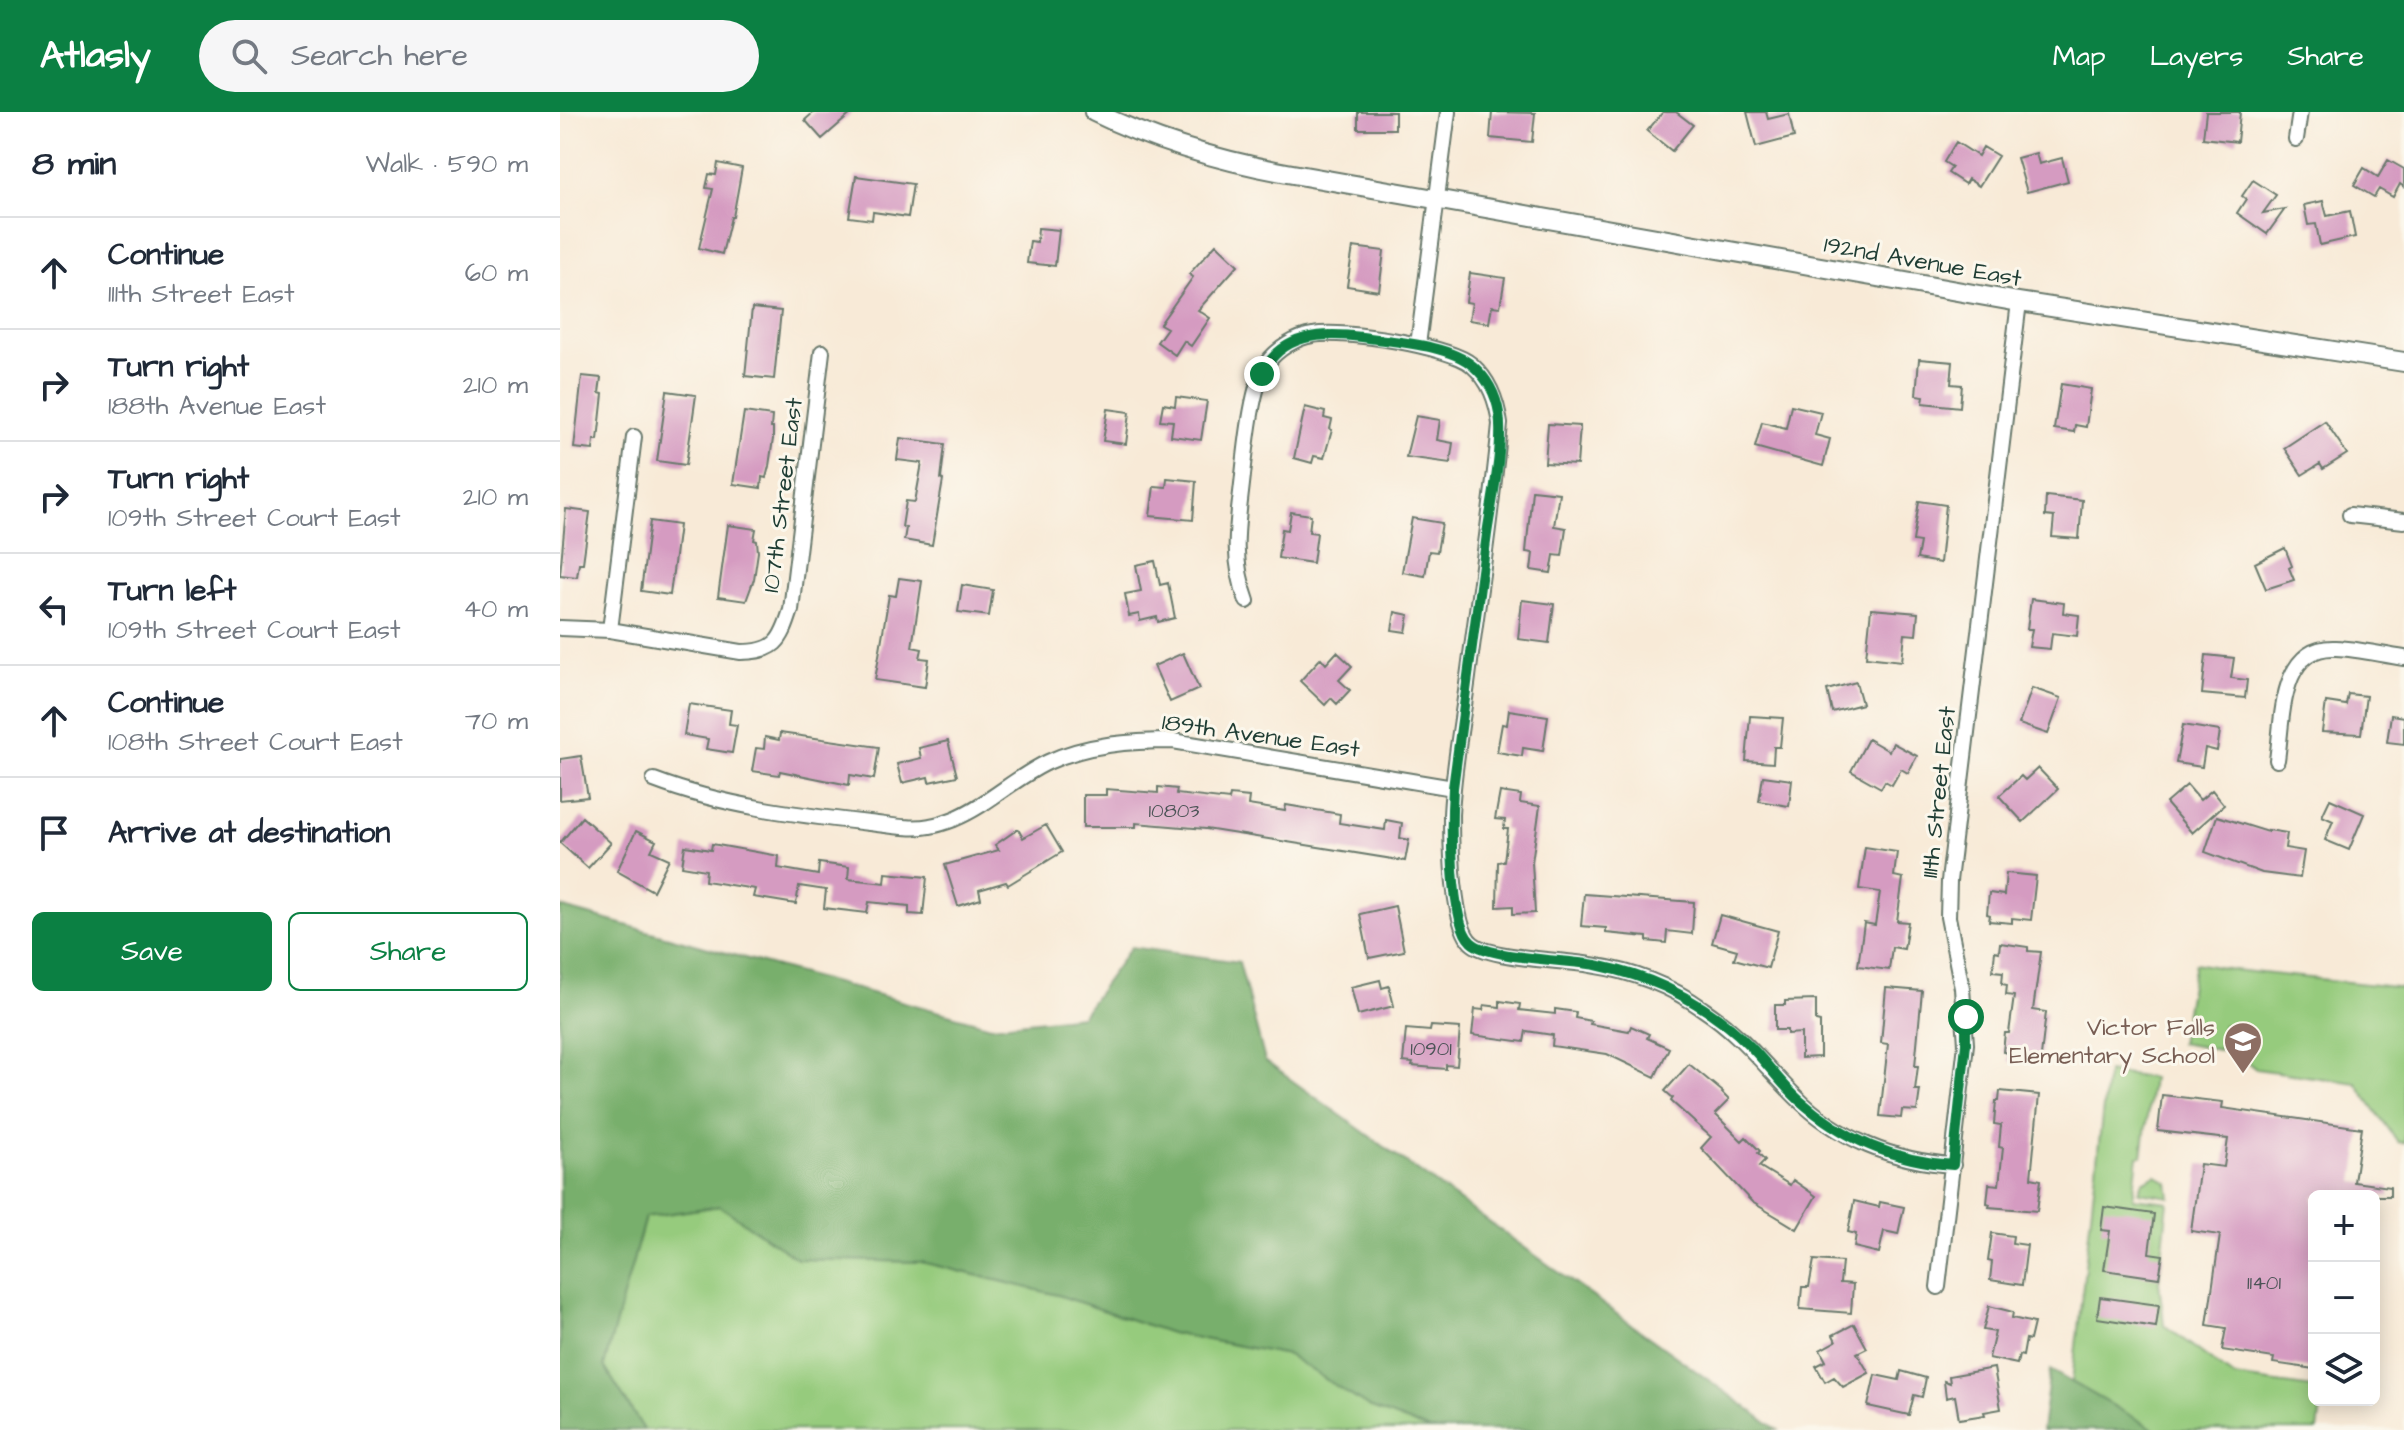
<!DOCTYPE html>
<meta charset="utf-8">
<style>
body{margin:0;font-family:"Architects Daughter",sans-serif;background:#f6f6f7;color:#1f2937}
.controls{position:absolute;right:24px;bottom:24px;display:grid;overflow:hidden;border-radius:12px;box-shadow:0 4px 20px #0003}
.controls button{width:72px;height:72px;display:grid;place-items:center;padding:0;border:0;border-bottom:2px solid #e0e1e3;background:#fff;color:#1f2937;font:40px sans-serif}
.stop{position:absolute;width:24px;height:24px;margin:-18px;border:6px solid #0b8043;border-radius:50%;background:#fff}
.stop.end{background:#0b8043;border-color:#fff;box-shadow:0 2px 8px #0008}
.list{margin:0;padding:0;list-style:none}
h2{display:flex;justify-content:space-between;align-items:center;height:104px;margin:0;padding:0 32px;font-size:34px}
h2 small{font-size:26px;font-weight:400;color:#747a83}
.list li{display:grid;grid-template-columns:52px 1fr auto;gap:24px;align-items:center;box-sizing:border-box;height:112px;padding:0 32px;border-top:2px solid #e0e1e3}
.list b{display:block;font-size:30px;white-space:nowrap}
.list p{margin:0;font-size:26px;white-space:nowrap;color:#747a83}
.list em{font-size:26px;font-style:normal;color:#747a83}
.actions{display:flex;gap:16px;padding:24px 32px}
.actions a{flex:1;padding:18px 0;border:2px solid #0b8043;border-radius:12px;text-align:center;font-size:28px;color:#0b8043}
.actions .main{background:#0b8043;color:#fff}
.icon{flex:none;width:44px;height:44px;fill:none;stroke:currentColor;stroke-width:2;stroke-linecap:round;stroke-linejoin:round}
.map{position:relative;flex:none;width:1844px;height:1318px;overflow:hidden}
header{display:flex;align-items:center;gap:48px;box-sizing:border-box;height:112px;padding:0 40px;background:#0b8043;color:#fff}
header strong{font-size:38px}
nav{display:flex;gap:44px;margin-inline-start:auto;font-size:28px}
.search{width:560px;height:72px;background:#f6f6f7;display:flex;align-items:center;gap:20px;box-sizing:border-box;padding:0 28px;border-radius:44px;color:#747a83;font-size:30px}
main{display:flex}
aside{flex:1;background:#fff}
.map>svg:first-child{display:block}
.green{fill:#96cb7d;stroke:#5a8458;stroke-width:2}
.forest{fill:#78af6c;stroke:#4c7650;stroke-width:2}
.building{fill:#d59bc1}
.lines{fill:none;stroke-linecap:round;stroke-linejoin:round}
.minor-casing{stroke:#6b7a6d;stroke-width:18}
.tertiary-casing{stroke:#6b7a6d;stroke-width:22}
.minor{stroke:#fff;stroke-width:14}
.tertiary{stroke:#fff;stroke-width:18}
.route{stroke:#0b8043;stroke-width:10}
.labels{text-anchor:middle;stroke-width:6;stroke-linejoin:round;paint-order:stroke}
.number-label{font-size:20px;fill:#4c5457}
.street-label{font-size:24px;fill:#1f3d34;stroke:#fbf7ec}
.education-label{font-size:24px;fill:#785e54;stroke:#fbf7ec;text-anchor:end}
</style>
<header>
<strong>Atlasly</strong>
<div class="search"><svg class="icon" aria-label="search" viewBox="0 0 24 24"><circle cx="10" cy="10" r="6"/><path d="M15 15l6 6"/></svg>Search here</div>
<nav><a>Map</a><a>Layers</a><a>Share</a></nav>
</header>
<main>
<aside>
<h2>8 min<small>Walk · 590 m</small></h2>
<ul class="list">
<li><svg class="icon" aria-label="ahead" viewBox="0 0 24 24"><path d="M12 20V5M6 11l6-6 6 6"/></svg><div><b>Continue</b><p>111th Street East</p></div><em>60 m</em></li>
<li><svg class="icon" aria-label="right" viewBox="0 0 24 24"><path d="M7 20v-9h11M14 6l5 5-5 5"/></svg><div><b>Turn right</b><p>188th Avenue East</p></div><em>210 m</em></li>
<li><svg class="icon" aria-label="right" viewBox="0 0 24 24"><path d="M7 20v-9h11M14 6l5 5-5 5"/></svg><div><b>Turn right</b><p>109th Street Court East</p></div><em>210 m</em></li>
<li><svg class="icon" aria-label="left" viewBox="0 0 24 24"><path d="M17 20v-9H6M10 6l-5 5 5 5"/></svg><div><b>Turn left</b><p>109th Street Court East</p></div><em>40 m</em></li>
<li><svg class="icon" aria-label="ahead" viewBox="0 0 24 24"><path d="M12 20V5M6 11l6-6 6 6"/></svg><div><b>Continue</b><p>108th Street Court East</p></div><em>70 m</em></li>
<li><svg class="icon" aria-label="arrive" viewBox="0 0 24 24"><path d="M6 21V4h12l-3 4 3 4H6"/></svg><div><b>Arrive at destination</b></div></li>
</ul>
<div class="actions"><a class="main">Save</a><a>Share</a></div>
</aside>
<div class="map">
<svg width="1844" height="1318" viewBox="0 0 1844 1318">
<rect width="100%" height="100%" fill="#fbf7ec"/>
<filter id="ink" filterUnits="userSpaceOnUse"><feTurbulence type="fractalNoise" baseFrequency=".0125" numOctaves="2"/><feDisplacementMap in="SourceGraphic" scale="16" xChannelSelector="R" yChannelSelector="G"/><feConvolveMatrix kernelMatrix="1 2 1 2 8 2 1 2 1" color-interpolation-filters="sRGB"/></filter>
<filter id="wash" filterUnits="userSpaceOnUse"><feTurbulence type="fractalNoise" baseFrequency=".006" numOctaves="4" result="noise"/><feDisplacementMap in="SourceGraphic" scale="32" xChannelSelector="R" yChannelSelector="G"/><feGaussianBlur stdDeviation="1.8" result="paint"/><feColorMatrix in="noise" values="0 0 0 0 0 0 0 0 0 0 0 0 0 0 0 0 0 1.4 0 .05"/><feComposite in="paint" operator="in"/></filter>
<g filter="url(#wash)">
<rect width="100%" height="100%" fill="#f8ead7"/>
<path class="green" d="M1635 851 1673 858 1844 876V1031L1838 1030 1796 971 1696 957 1687 950 1688 918 1663 913 1659 938 1620 931Z
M1547 960 1592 966 1582 1044H1578L1573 1086 1608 1090 1599 1170 1604 1213 1674 1265 1754 1276V1288H1762L1758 1318H1596L1512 1270Z
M1596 1063 1608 1071 1610 1085 1579 1080 1583 1070Z
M160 1094 238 1147 361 1150 498 1183 611 1221 728 1243 809 1295 870 1318H84L44 1254 85 1105Z"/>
<path class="forest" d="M0 795 431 914 521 904 571 835 679 850 705 949 1218 1318H870L809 1295 728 1243 611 1221 498 1183 362 1150 238 1147 160 1094 85 1105 44 1254 84 1318H0Z
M1490 1258 1596 1318H1482Z"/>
<g id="blocks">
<path class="building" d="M254 0H293L262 27 245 8Z
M798 0H835V17H798Z
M932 0 975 1 972 30 930 26Z
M1103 0H1116L1133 13 1112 39 1087 19Z
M1187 0H1206L1208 7 1229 2 1234 25 1196 35Z
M1646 0H1680L1677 30 1643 26Z
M1396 30 1418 44 1423 35 1438 44 1419 74 1408 67 1405 72 1388 61 1392 55 1384 50Z
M1476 41 1479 52 1502 46 1508 69 1467 80 1457 46Z
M1828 48 1844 57V75L1840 72 1833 85 1819 77 1814 85 1794 73 1804 56 1818 65Z
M158 51 182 56 173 105H171L162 142 139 136 153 77 146 76 149 62 156 63Z
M296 64 353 72 348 105 313 100 312 108 289 105Z
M1693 68 1716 83 1703 101 1725 97 1707 122 1677 101 1686 87 1682 84Z
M1763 89 1767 104 1790 99 1795 125 1760 133 1756 112 1748 113 1744 93Z
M478 116 499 118 495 154 467 151 470 129 477 130Z
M656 132 678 153 638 198 650 206 631 234 624 229 615 243 597 230 607 216 600 212 633 165 629 162Z
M793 135 824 139 819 179 787 174Z
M910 161 945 166 940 195 932 194 929 211 909 208 912 191 906 190Z
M192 196 221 199 214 267 185 264Z
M1359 247 1393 250 1391 272 1402 273 1400 295 1363 291 1364 284 1356 283Z
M22 264 41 266 39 281 43 282 38 328H34L33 338 14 336Z
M1501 272 1531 277 1526 315 1515 313 1514 320 1494 317Z
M107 279 136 283 126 353 97 349Z
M616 285 647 289 641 328 611 324 613 309 600 308 603 292 615 294Z
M1231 293 1261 300 1255 323 1270 327 1263 354 1195 335 1202 310 1226 316Z
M745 295 765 300 764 306 772 308 770 317 772 318 764 346 754 344 752 351 734 346Z
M548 297 570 300 566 332 543 329Z
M184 300 212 304 211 316H213V327L209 354 206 366 202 365 201 376 173 372Z
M856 304 880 308 877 328 893 331 890 351 846 345Z
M1765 309 1787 342 1763 357 1760 352 1742 363 1724 336Z
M988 312 1020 314 1017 353 985 351Z
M340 326 385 332 381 367 383 368 372 433 344 428 346 416 342 415 346 389 355 390 362 351 337 348Z
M607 366 636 369 633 408 590 404 594 374 606 375Z
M972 378 999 381 994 414 1006 416 1002 444 994 443 991 461 971 458 973 441 966 440Z
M1486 384 1522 388 1519 427 1492 425 1494 405 1485 404Z
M1359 389 1386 393 1380 451 1357 447 1360 430 1353 429Z
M6 397 30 400 23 451H19L17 465 0 463Z
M731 400 751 403 749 420 757 421 753 451 718 446 722 417 728 418Z
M852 406 882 411 877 440 869 439 865 464 842 460Z
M90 409 119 413 110 483 81 479Z
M168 413 196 417 194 428 197 429 198 440 194 467 186 489 158 485Z
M1725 436 1732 454 1729 456 1734 468 1706 477 1695 451Z
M595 449 600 473 608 471 615 506 598 510 597 505 580 509 579 502 569 504 565 482 581 479 576 453Z
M339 466 362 469 352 535 362 537 360 546 369 547 365 575 315 568 329 483 336 484Z
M402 473 433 478 429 504 398 500Z
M1471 487 1504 491 1503 501 1519 503 1517 524 1492 521 1490 537 1469 535 1472 517H1467Z
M962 488 994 492 989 531 958 527Z
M1311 497 1358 501 1356 523 1345 522 1342 549 1306 545Z
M835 500 849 503 846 520 832 518Z
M777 540 792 554 779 568 790 578 777 592 771 586 765 593 740 569 761 546 766 552Z
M623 541 639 577 610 590 594 554Z
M1646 543 1674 546 1671 566 1687 568 1685 586 1642 582Z
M1296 570 1302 592 1272 600 1267 578Z
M1472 576 1501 586 1488 622 1459 612Z
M1788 582 1806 584 1801 622 1762 620 1766 590 1786 593Z
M129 592 171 598 169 612 177 613 172 641 146 637 148 627 124 623Z
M949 598 988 604 983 639 963 636 962 644 937 640 942 612 947 613Z
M1831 603 1844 605V632L1827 630Z
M1190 604 1223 606 1220 635H1214L1213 651 1186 649Z
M1623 613 1660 619 1657 639 1645 636 1642 655 1616 651Z
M220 621 319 635 314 667 290 663 289 673 220 659 219 663 192 659 196 636 204 637 205 625 219 628Z
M1308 627 1329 639 1333 631 1357 644 1348 661 1341 657 1332 673 1325 669 1321 676 1291 659Z
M388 629 397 664 369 670 368 665 342 671 337 652 361 646 359 636Z
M21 644 28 685 0 688V647Z
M1478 656 1498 677 1463 710 1439 684 1461 664 1465 668Z
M1203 664 1232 668 1229 694 1199 689Z
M1627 673 1640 688 1652 678 1664 693 1632 721 1606 691Z
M598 675 617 677 616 682 669 688 670 683 689 685 688 693 725 699 726 693 780 702 779 711 825 718 826 708 842 711 840 726 849 728 845 749 646 717 576 711V715H523V683H546V677L598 681Z
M940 680 961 683 960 691 980 694 972 750 975 801 953 802V794L937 795 938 750 944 749 948 717H944L945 708 935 707Z
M1770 687 1804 702 1789 738 1765 728 1773 709 1762 704Z
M1657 704 1708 720V718L1727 721 1725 736 1744 739 1740 766 1702 761 1645 740Z
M22 705 51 731 28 756 0 731Z
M486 713 502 740 448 773 446 770 419 778 421 787 398 794 385 753 439 738 435 733 458 717 463 726Z
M76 719 96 729 91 739 109 747 93 779 57 759Z
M152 732 219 744 218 756 258 763 259 751 289 755 288 767 325 771 326 761 367 765 363 803 349 802V794L309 790 307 801 264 796 266 778 239 774 236 792 193 785 195 777 145 769 146 758 122 754 125 734 151 738Z
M1305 735 1337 740 1334 764 1343 766 1337 809 1348 810 1344 837 1332 835 1329 858 1298 854 1304 811 1315 813 1320 780 1299 777Z
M1446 761 1476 764 1471 808 1452 806V811L1429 809 1430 803 1427 802 1429 781 1444 783Z
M1024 782 1134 790 1132 822 1107 819 1106 831 1087 829V825L1046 821V816L1021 814Z
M835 794 844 839 809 846 800 802Z
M1160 803 1218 819 1208 856 1174 847 1177 838 1152 831Z
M1440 831 1468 835V839L1481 840 1473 898 1486 900 1480 953 1448 949 1449 941 1443 940 1445 921H1449L1454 884 1446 883 1447 873 1442 872 1443 860 1433 859 1435 839 1439 840Z
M820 868 822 876 829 874 834 894 798 903 791 875Z
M1326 876 1362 879 1355 954H1358L1355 978H1360L1357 999 1342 998 1341 1006 1320 1004 1328 932 1321 931Z
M1256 888V909L1260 910V945L1241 946V921L1227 922V918H1215V893H1225V889Z
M940 889 960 892 959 898 995 902V897L1016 900 1015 906 1031 909 1030 912 1069 919 1071 914 1089 922 1087 926 1109 936 1095 965 1047 942 992 934 993 923 966 919 964 930 912 923 915 897 923 898 924 893 940 895Z
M871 914 900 916 897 954 886 953V957L852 954 853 951 843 950 846 917 870 919Z
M1129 952 1163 980 1162 981 1169 988 1155 1002 1182 1029 1186 1025 1200 1039 1198 1041 1205 1048 1199 1054 1230 1073 1233 1068 1256 1084 1237 1117 1192 1090 1141 1036 1151 1025 1111 989 1113 986 1105 979Z
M1440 979 1479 983 1471 1066 1481 1068 1477 1099 1429 1095 1430 1092 1427 1091 1429 1072 1439 1073 1443 1036 1439 1035 1441 1013 1434 1012 1436 989H1439Z
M1602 983 1663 990 1662 996 1802 1016 1794 1070 1830 1075V1084H1754V1257L1713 1251 1714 1246 1662 1238 1666 1216 1647 1213 1660 1123 1631 1119 1640 1052 1664 1055 1668 1027 1598 1019Z
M1294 1089 1319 1095 1320 1090 1344 1095 1338 1122 1324 1119 1319 1141 1294 1135 1296 1122 1288 1120Z
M1544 1095 1594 1102 1589 1141 1603 1143 1599 1166 1544 1158 1550 1119 1541 1118Z
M1432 1121 1453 1124 1452 1131 1467 1133 1462 1173 1430 1168 1432 1150 1428 1149Z
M1254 1148 1282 1150 1280 1171 1293 1172 1291 1201 1240 1197 1242 1175H1249Z
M1540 1185 1599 1193 1596 1215 1537 1206Z
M1429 1194 1453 1200 1452 1206 1474 1211 1470 1228 1466 1227 1463 1244 1459 1243 1457 1252 1429 1246 1435 1220 1423 1218Z
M1294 1212 1307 1236 1297 1241 1309 1261 1283 1275 1274 1265 1265 1270 1256 1254 1266 1249 1260 1238 1276 1229 1273 1223Z
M1434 1256 1441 1297 1424 1300 1425 1303 1399 1307 1395 1284 1386 1286 1384 1269 1390 1271 1389 1264Z
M1341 1259 1366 1266 1362 1285 1354 1283 1349 1303 1308 1294 1315 1263 1339 1268Z"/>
</g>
</g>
<g filter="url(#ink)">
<use href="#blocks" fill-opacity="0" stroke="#6b7a6d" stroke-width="2"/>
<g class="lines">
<defs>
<path id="minor" d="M1736 27 1740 0
M858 233 888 0
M1790 403 1844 409
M687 489C670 443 678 411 683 363 686 336 692 272 707 251 717 237 737 225 753 223 783 217 890 234 912 253 930 269 937 289 940 312 932 397 919 481 908 565 902 611 893 657 891 703 891 729 892 817 913 832 932 847 1004 848 1031 853 1071 859 1111 874 1143 897 1181 922 1204 953 1235 984 1277 1027 1334 1049 1393 1053
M0 516 50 518 181 540C215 540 221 530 231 498L262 240
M50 518 74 325
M1717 648C1723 608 1719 533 1776 536 1799 537 1822 543 1844 546
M94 668C162 694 238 703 309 711 329 713 351 718 370 714 378 713 386 710 394 707 428 693 454 666 488 650 527 632 571 629 613 629L893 676
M1378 1175 1406 932 1402 876 1388 805 1389 769 1459 190"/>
<path id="tertiary" d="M534 0C595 30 661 49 727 61L1459 190 1844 250"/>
</defs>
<use href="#minor" class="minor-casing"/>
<use href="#tertiary" class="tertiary-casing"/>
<use href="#minor" class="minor"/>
<use href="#tertiary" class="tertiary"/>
</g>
</g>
<g class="lines" filter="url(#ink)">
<path class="route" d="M702 262C721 221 763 220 802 225 833 230 888 232 913 254 927 266 936 283 939 301 944 334 932 388 927 422 916 507 904 591 893 676 891 707 889 810 911 830 929 847 1008 848 1036 853 1059 858 1083 865 1105 875 1136 890 1166 909 1190 934 1207 951 1221 972 1239 988 1283 1027 1334 1049 1393 1053L1406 932V905"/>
</g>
<defs>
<symbol id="school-pin" viewBox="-11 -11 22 30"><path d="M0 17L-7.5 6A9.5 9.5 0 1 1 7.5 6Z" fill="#8d6e63" stroke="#fbf7ec"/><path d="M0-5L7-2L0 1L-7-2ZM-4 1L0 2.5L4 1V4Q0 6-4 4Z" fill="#fff"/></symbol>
</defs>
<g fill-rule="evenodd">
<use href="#school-pin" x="1661" y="907" width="44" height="60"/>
</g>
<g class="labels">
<g class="number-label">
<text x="614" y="705">10803</text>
<text x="871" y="943">10901</text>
<text x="1704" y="1177">11401</text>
</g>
<g class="street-label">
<text transform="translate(1363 149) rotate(10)" y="8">192nd Avenue East</text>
<text transform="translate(222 383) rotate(-83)" y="8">107th Street East</text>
<text transform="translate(701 623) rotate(8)" y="8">189th Avenue East</text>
<text transform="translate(1378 680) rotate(-84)" y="8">111th Street East</text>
</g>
<g class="education-label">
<text x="1655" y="923">Victor Falls<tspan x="1655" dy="28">Elementary School</tspan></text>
</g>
</g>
</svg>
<div class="controls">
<button>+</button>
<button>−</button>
<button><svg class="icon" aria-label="layers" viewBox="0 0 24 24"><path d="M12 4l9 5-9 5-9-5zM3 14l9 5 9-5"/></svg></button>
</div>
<div class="stop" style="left:1406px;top:905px"></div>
<div class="stop end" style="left:702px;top:262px"></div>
</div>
</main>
